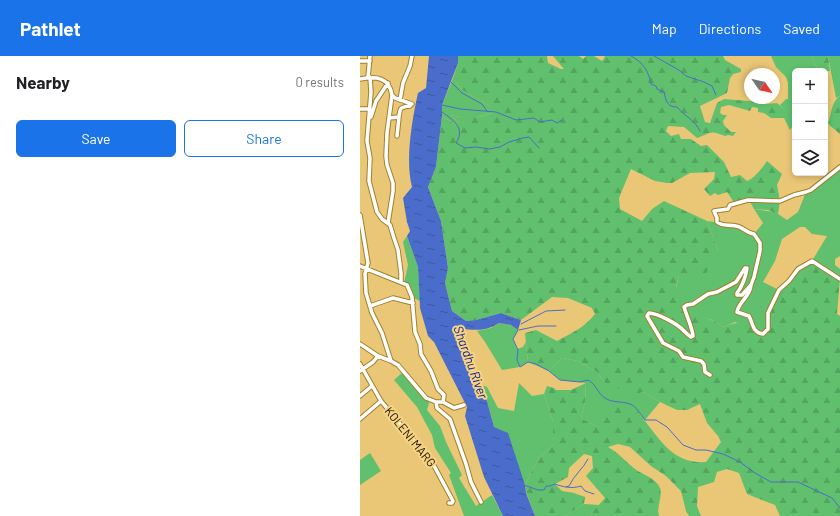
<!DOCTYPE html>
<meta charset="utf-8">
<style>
body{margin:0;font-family:Barlow,sans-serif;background:#f2f2f2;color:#202124}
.controls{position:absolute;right:12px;top:12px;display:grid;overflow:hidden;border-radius:6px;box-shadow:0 2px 6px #0003}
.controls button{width:36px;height:36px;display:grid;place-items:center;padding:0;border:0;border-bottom:1px solid #e0e0e0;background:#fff;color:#202124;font:20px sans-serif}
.compass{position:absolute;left:384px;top:12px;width:36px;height:36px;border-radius:50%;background:#fff;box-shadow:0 2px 6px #0003;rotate:124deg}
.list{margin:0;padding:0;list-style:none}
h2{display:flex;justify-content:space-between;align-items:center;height:52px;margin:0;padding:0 16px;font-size:17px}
h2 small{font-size:13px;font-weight:400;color:#757577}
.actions{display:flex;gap:8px;padding:12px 16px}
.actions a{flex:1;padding:9px 0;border:1px solid #1a73e8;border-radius:6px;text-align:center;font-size:14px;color:#1a73e8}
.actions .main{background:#1a73e8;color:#fff}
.icon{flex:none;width:22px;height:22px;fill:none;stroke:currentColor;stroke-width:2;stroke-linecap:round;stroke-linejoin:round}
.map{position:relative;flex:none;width:480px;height:460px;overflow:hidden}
header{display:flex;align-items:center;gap:24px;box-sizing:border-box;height:56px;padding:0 20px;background:#1a73e8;color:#fff}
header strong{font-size:19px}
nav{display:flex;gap:22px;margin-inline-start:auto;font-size:14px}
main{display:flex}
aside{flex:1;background:#fff}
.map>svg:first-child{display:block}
.grass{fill:#60c06d}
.forest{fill:url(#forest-firs)}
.water{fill:url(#water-ripples)}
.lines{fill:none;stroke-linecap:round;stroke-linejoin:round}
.stream{stroke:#4a6dcb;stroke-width:1}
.minor-casing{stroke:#a1802d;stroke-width:5.5}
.minor{stroke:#fff;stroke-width:3.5}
.labels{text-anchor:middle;stroke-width:4;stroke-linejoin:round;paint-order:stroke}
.street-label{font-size:12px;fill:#1a1000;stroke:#f7d483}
.water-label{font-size:13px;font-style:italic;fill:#0d1d8e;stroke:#f7d483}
</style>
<header>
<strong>Pathlet</strong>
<nav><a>Map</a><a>Directions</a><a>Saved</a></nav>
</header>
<main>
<aside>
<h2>Nearby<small>0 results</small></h2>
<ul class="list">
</ul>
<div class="actions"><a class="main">Save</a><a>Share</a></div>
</aside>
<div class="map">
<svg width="480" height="460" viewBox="0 0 480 460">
<defs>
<pattern id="forest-firs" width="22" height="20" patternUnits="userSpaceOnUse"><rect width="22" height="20" fill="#60c06d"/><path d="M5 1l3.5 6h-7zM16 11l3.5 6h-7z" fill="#53a45d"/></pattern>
<pattern id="water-ripples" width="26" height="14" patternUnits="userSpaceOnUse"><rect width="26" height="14" fill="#4a6dcb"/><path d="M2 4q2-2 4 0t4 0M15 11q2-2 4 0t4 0" fill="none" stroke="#3d58a2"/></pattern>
</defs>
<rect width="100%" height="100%" fill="#eac776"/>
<path class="grass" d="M411 0H452L458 15 448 14 435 15V52L433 58C436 65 435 68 430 74L424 62V53L420 49 426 43H428V27L426 21 416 11Z
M468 0H480V40L476 42Z
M93 22 102 34 128 49 136 56 111 63 91 59 99 67V71L82 60V49Z
M480 112V200L475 203V209L480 213V223L452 205 467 180 452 178 445 171H440L422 183 415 205 403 226 419 234 408 273 403 278 375 266 364 271 350 263 327 261 316 232 319 219 358 194 347 165 376 169 394 178 403 167 394 153 415 156 427 164 438 156 446 136Z
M47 180 58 211 60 245 52 241 44 227 48 209 43 186Z
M139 267 151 269 158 274 153 283 157 293 163 291 166 286 168 306 160 311 142 314 125 286 117 275 131 272Z
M202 302 218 305 237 316 245 327 285 337 300 346 285 364 277 354 238 371 221 362 225 346 226 327 200 324 189 315Z
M44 315 70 344 67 354 80 370 86 386 102 419 99 422 116 450 132 439 143 460H104L89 419 91 417 75 392 72 379 57 351 34 324Z
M113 325 127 331 138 352 154 355 159 327 172 340 184 338 193 365V389L178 403 165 429 157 409 134 371 127 345Z
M10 397 21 415 0 429V404Z
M224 448 239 449 229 460H205Z"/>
<path class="forest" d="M98 0H187L188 7 201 13H204L193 0H219L223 3 226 0H234L242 5 245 1 244 0H363L365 4 381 13V16L373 18 370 22 367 37 340 50 345 66 350 67 357 47 364 43 401 46 403 45 407 48 417 47 424 53V62H411L404 57 398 56V52L392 51 390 55 369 49 361 51 360 57 363 59H367L363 65 364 69 371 76H376L373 80 368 79 365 80C362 79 358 77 355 77 350 75 342 81 337 82L324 71 308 70 306 75 311 80 319 78 321 83H331L341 90 347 89 364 106 371 121 380 119 387 125C394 123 403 111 407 105L422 118 417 129 420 145 418 158 408 154 394 153 389 144 375 148 367 136 358 139 355 137 350 140 344 133 354 123 355 116 330 117 312 127H307L295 125 271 113 259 142 260 153 282 165 292 153 304 145 347 165 358 194 345 220 319 219 316 231 327 248 324 251 327 261C339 256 354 265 364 271 379 264 387 266 400 278L406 276 408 257 419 234 435 215 452 205 480 223 477 258 480 260V460H420L415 449 387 438 379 417 367 413 357 416 354 426 338 431 337 450 341 460H329L326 455 321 435 306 420 291 410 270 391 258 388 248 391C259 397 266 406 275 413 283 419 296 422 300 432 303 440 296 451 299 460H229L245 442 226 420 233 412 232 400 224 398 209 412 208 421 195 428 202 435 214 437 225 441 224 448 205 460H175L166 436 165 429 178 403 193 389V365L184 338 187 330 194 332 196 334H211L226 327 225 346 221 362 238 371 253 345C258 346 266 346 271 349 277 352 281 360 285 365 302 387 315 408 346 406L361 386 358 380 347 367 340 348 327 354H317L300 346 285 337 281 336 276 340 245 327 237 316 218 305 202 302 189 315 168 306 165 277 176 274 197 285C212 277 225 271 235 258L232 252 208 242 192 241 161 264 141 257 116 264 106 265 92 255 85 227 88 212 81 165 68 131 76 111 82 60 99 71V67L91 59C111 63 116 63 135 56L128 49 102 34 93 22 98 7Z
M452 0H468L470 15H458Z
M480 40V78L468 68C471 59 471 46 480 40Z"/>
<path class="water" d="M69 0H98V7L82 49V60L76 111 68 131 81 165 88 212 85 227 92 255 106 265 116 264 141 257 161 264 158 274 151 269 139 267C122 278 112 272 94 273L108 313 113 325 127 345 134 371 148 377 165 429 166 437 175 460H143L124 421 105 360 107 351 74 286 68 280 60 252 58 211 47 180 50 175 47 166 43 142 52 131C45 104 52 64 58 37L66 32Z"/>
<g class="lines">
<path class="stream" d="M271 0C283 6 289 16 291 28L296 30 297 33 304 36C306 45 307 51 317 51 324 60 335 64 340 75
M294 0 319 14 326 20 344 26 352 30 356 39
M91 26 102 37 122 48 127 55
M82 49 100 53 136 56 156 64 174 62 180 66 192 64 197 67 202 64
M82 56C93 64 106 72 96 87L105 92 116 91 129 93 140 91 149 86 163 82 169 81 179 92
M161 268 186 255 205 254
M158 274 153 283 158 294 157 304 160 311 168 306 176 308 189 315 200 324 220 326 228 324C238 330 237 337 245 342 252 347 262 345 270 348 277 351 281 359 285 364H296L307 371 323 389 336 394H346L363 398 380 406 395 417 411 426H438L472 442 480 452
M159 274 178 270H196
M164 429 178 434H184L186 430H190L195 428C203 431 212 433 221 430L225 435 234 438
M206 431 209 430C214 419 223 413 228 403"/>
<defs>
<path id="minor" d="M0 5H10
M8 21 10 0
M10 21 11 36 7 85 10 102 9 125 17 156 22 163 30 169 34 182 38 194 41 217V226
M0 23C16 20 29 21 32 39L27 77 26 100 27 109 33 127V135L28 167
M32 39 35 42 52 48
M40 44 43 27 50 10 52 0
M0 53H10
M11 61 16 45 28 27
M29 62 39 61C40 52 40 51 50 50L51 48
M37 80 39 61
M0 159 8 207 5 218 6 237 12 257 22 277 31 305
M0 210 47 229 52 241 55 276 60 288 61 298 71 315 78 333 84 339 83 346
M391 229C390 241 379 245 377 256L389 260C393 268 393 277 403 278L408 273V257L419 234 429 225 438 213 452 205 480 223
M10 250 33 242 53 247
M0 288 18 300 31 305 38 309 66 342 76 346H83L94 352 104 349
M0 308 21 345 72 406 93 445 92 447H89
M0 315 13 306 18 300
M350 319 345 316 344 308 341 305 323 301 319 295 303 287 287 260 289 257C297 257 318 268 324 275 326 277 328 279 331 281L333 280C333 274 326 258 324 251L327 249 333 248 348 238 357 236 376 226 385 212H387C386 220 382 231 377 237V239H382L391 229 394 221 400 195V187L394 178C386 177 383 171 376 170 369 168 363 171 357 166V162L354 155 368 153 370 149 388 144 420 145 434 139 446 136 451 134 480 111
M0 340 12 330
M76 346 77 352 90 363 106 408 111 426 121 446
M0 363 21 345"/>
</defs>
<use href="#minor" class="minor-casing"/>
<use href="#minor" class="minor"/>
</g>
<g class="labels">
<g class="street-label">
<text transform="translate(50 381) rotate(51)" y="4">KOLENI MARG</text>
</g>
<g class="water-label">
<text transform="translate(111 306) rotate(70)" y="5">Shardhu River</text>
</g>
</g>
</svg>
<div class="controls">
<button>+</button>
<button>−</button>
<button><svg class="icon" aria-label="layers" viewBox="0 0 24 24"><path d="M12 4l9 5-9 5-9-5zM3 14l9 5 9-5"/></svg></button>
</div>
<svg class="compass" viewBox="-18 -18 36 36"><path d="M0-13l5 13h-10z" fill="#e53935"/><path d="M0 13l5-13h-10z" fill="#757577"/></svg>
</div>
</main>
